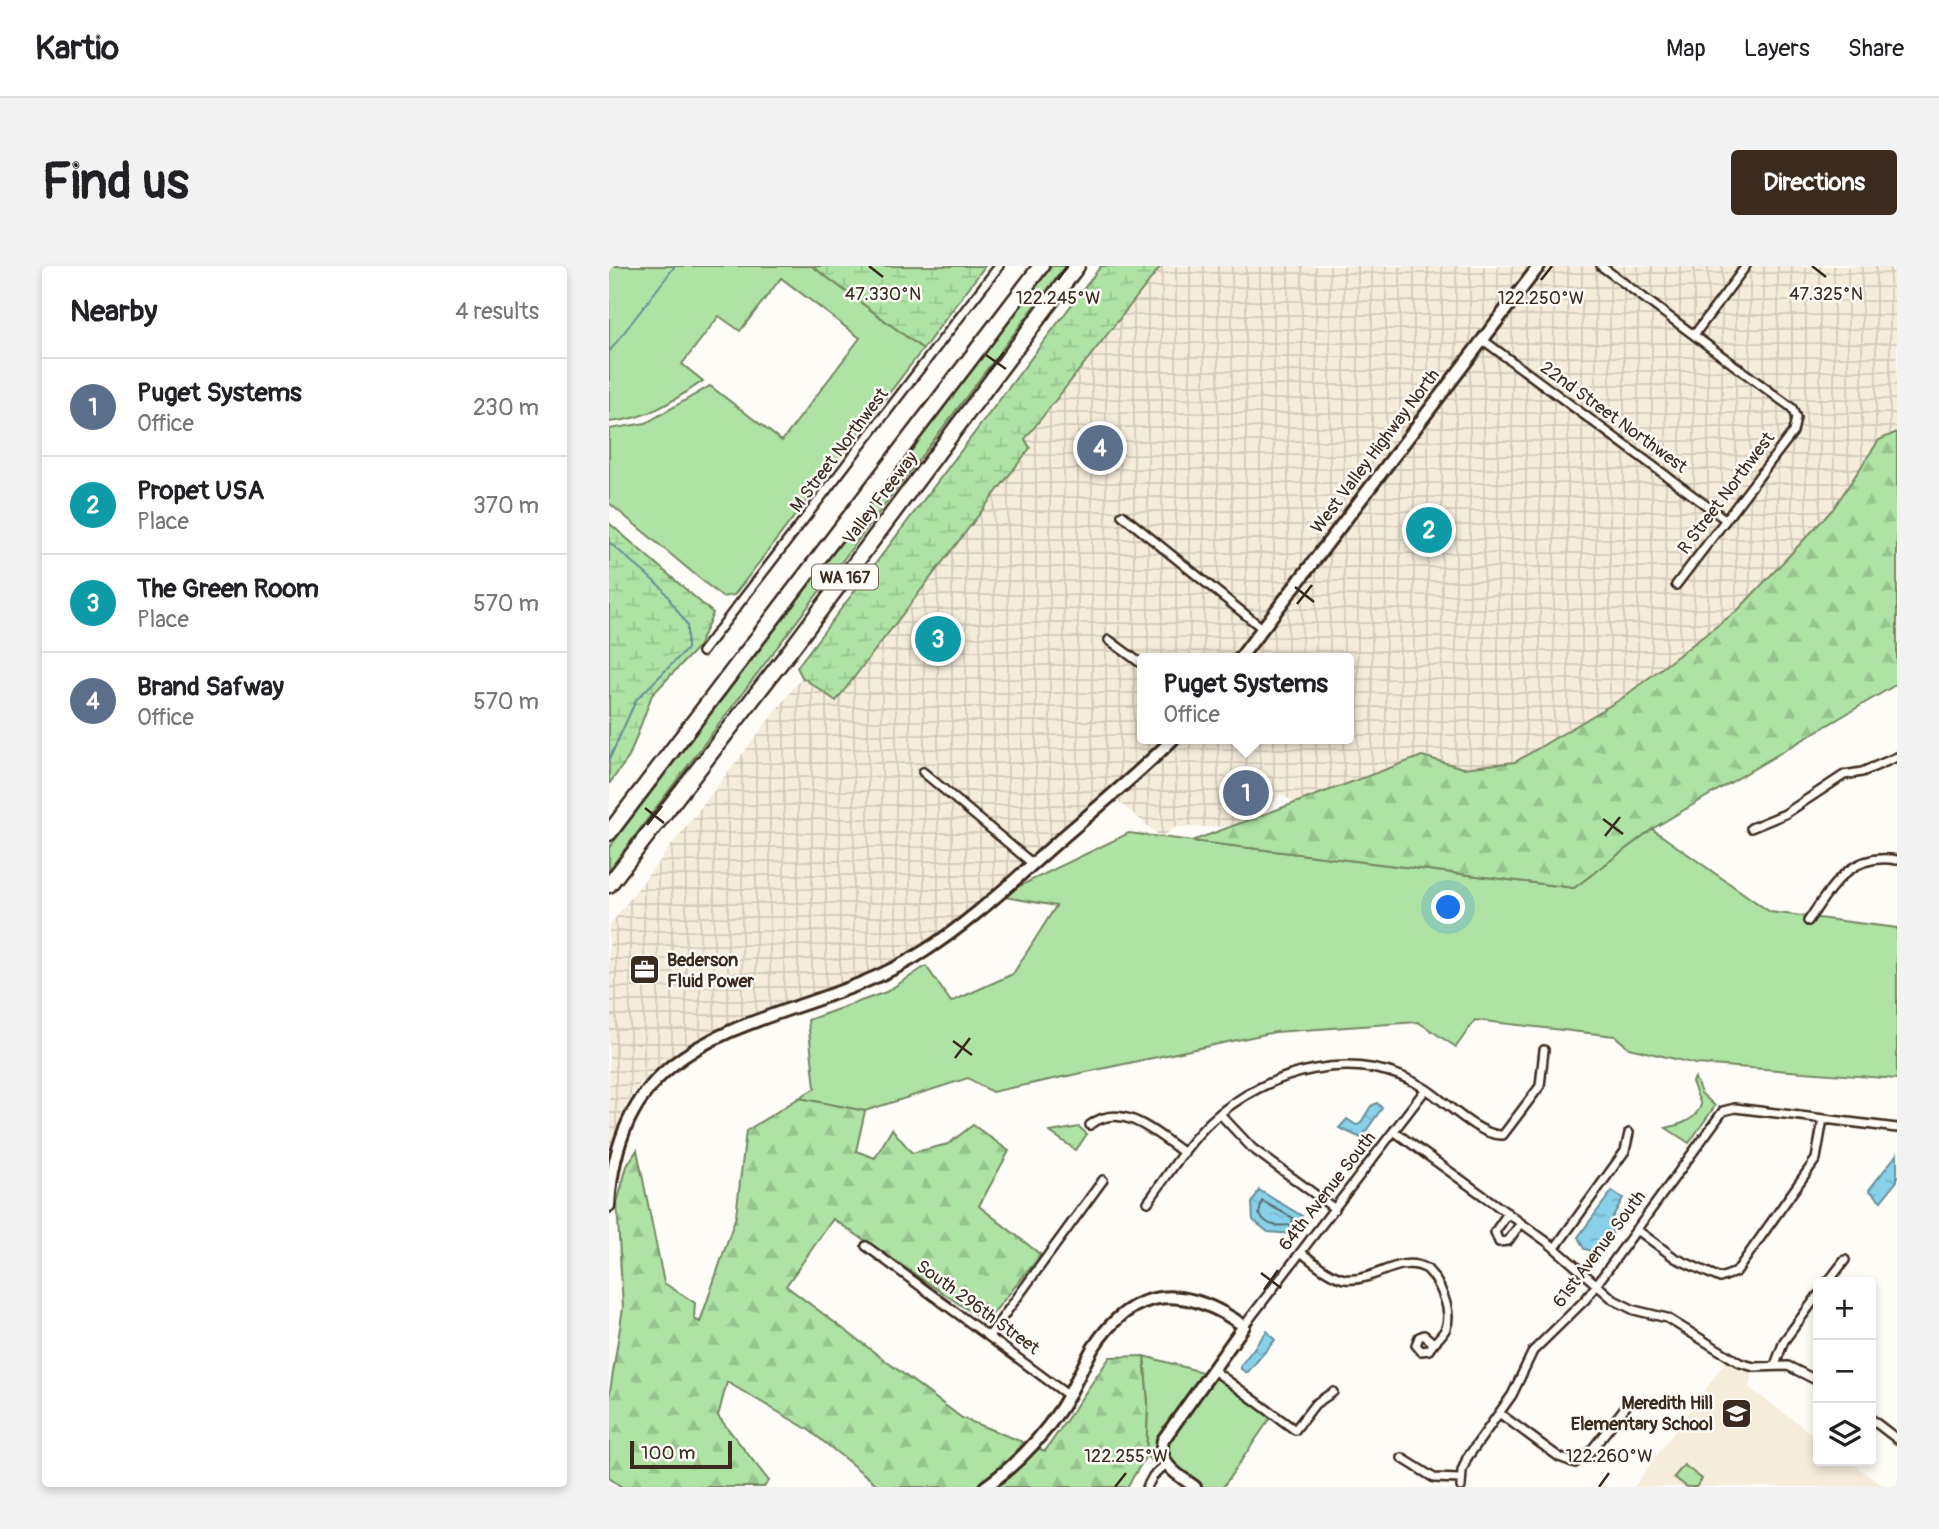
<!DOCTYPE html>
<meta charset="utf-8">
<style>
body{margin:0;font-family:Pangolin,sans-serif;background:#f2f2f2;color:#202124}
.controls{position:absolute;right:21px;bottom:21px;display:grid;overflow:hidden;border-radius:7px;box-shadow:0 4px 10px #0003}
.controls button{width:63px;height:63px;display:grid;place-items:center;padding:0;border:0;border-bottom:2px solid #e0e0e0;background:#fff;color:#202124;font:35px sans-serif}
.scale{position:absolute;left:21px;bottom:18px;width:102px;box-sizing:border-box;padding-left:7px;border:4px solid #3b2a1e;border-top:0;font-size:19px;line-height:24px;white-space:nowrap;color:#3b2a1e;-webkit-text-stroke:5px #fdfcf7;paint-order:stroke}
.you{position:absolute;left:840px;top:642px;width:24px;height:24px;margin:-18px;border:5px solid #fff;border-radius:50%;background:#1a73e8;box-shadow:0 0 0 10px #1a73e833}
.badge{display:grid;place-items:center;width:46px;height:46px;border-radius:50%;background:#3b2a1e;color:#fff;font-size:23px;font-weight:700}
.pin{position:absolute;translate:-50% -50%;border:4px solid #fff;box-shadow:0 2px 7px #0006}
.popup{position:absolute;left:528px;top:387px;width:217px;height:91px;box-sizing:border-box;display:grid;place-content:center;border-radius:7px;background:#fff;filter:drop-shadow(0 2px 5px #0005);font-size:23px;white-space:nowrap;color:#757577}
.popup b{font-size:26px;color:#202124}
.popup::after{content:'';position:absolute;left:50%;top:100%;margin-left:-14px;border:14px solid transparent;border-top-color:#fff}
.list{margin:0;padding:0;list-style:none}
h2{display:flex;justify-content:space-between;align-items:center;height:91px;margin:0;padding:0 28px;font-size:30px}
h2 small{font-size:23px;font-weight:400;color:#757577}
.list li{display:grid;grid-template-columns:46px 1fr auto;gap:21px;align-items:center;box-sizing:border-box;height:98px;padding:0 28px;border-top:2px solid #e0e0e0}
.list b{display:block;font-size:26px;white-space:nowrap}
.list p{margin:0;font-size:23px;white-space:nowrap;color:#757577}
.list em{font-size:23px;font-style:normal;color:#757577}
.icon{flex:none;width:38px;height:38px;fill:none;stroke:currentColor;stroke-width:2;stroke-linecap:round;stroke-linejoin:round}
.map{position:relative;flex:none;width:1288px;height:1221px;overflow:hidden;border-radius:7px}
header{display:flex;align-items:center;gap:42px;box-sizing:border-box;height:98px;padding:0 35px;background:#fff;border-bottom:2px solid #e0e0e0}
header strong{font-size:33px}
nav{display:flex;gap:38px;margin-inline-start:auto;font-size:24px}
.intro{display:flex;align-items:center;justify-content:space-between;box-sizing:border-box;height:168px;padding:0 42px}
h1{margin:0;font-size:49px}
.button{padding:18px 32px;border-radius:7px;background:#3b2a1e;color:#fff;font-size:24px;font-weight:700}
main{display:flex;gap:42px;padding:0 42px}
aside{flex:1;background:#fff;border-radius:7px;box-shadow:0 4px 10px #0003}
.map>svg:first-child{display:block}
.built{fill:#f5ecda}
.industrial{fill:url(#industrial-grid);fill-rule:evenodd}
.green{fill:#aee3a5;stroke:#748662;stroke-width:2}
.forest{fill:url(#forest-firs);stroke:#748662;stroke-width:2}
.wetland{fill:url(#wetland-marsh);stroke:#748662;stroke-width:2}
.water{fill:url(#water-ripples);stroke:#698e98;stroke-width:2}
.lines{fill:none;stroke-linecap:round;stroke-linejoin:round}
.shore{stroke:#5a6d6f;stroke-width:2}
.stream{stroke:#698e98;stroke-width:2}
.street-casing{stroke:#3b2a1e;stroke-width:12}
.secondary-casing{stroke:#3b2a1e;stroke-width:16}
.highway-casing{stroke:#3b2a1e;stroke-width:19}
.street{stroke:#fdfcf7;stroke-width:7}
.secondary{stroke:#fdfcf7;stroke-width:10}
.highway{stroke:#fdfcf7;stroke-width:14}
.ticks{fill:none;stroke:#3b2a1e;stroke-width:2.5}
.labels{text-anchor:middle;stroke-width:5;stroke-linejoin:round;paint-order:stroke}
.shield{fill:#fdfcf7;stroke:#75695f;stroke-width:2}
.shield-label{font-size:16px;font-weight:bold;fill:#3b2a1e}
.street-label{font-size:18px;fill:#3b2a1e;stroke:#fdfcf7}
.poi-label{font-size:18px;font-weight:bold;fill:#3b2a1e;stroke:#fdfcf7;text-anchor:start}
.ticks-label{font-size:18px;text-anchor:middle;fill:#3b2a1e;stroke:#fdfcf7;stroke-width:5;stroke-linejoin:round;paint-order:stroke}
</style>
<header>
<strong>Kartio</strong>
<nav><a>Map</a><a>Layers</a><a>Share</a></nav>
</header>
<div class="intro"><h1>Find us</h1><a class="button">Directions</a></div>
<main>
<aside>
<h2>Nearby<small>4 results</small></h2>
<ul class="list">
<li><span class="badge" style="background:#5c6f8a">1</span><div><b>Puget Systems</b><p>Office</p></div><em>230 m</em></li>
<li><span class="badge" style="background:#0f9aa8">2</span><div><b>Propet USA</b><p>Place</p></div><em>370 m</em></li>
<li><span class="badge" style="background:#0f9aa8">3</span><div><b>The Green Room</b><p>Place</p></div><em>570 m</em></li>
<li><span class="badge" style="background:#5c6f8a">4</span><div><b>Brand Safway</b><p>Office</p></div><em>570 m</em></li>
</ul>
</aside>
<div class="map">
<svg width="1288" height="1221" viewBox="0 0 1288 1221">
<defs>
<pattern id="industrial-grid" width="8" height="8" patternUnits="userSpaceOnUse" patternTransform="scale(1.75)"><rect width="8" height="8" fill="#f5ecda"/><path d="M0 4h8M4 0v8" fill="none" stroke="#d3cbbb"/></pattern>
<pattern id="forest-firs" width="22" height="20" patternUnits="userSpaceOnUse" patternTransform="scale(1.75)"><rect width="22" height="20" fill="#aee3a5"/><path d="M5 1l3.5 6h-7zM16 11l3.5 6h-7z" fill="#97c38e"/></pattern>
<pattern id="wetland-marsh" width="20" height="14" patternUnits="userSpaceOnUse" patternTransform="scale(1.75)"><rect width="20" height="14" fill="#aee3a5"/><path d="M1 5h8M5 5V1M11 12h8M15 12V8" fill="none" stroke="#97c38e"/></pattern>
<pattern id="water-ripples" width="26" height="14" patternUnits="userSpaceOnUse" patternTransform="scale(1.75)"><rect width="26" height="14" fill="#88d1e9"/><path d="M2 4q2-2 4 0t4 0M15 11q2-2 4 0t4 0" fill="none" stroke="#76b4c7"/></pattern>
</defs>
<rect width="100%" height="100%" fill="#fdfcf7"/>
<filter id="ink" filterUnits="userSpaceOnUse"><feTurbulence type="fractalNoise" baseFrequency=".0143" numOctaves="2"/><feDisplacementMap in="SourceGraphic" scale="14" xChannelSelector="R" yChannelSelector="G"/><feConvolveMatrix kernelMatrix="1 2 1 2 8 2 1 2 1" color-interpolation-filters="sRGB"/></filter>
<g filter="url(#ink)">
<path class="built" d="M1119 1092 1145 1101 1140 1122 1209 1172V1195H1240L1276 1221H1025Z"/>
<path class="industrial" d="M552 0H1288V166L1270 174 1224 243 1129 344 1012 433 906 496 854 502 813 490 688 538 671 528 647 560 568 561 552 571 498 526 329 671 280 699 75 782 30 819 16 841 0 884V660L193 411 227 435 415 173ZM534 392H740V473H534Z"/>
<path class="green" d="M0 0H203L314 83 125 329 113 331 0 237V163L37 157 101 120 173 175 251 72 172 12 131 65 110 50 73 98 94 115C63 136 38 153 0 156Z
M443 0H456L0 604V582Z
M1043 563 1161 646 1288 662V813L1087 798 1020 782 1006 770 866 754 847 781 809 756 666 766 383 826 359 812 256 845 190 832 206 822 199 754 277 726 317 700 342 736 404 708 447 640 390 630 520 567 965 622Z
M1086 812 1092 827 1106 840 1080 877 1057 862C1072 858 1086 855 1092 839L1083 816Z
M470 861 478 868 467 884 441 866Z
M535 1090 600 1108 603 1103 664 1148 614 1221H578L537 1190 539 1138Z
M1075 1199 1093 1213 1087 1221H1078L1065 1211Z"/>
<path class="forest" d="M1288 166V418L1043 563 965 622 583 575 813 490 854 502 906 496 1012 433 1129 344 1224 243 1270 174Z
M190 832 256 845 247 885 266 892 283 863 303 887 339 878 364 859 400 885 370 940 432 989 377 1056 224 953 177 1020 353 1152 436 1185 501 1091 535 1090 539 1138 537 1190 518 1221H271L200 1164 118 1116 109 1150 160 1215 155 1221H13L0 1212V1132L14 1042 8 937 18 900 28 884 55 1017 86 1037 85 1053 91 1056 127 950 137 865Z"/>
<path class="wetland" d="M203 0H376L314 83Z
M492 0H552L416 173 421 182 227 435 193 411 188 401Z
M0 257 104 347 89 381 43 429 20 491 0 518Z"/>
<path class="water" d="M768 837 773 842 752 872 730 862 738 853 747 859 751 858 762 840Z
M1288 888V915L1272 935 1260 924Z
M650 924 693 950 684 968 659 966 644 954 643 937Z
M1003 925 1014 932 1003 952V970L988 986 975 983 969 971Z
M658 1065 666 1074 638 1107 632 1103V1099Z"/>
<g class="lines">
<path class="shore" d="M653 935 684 952 683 959C668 960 660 962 650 948Z"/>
<path class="stream" d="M0 86 66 0
M0 276 53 322 78 359V383L27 434 0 494"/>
<defs>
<path id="street" d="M992 0 1183 142 1187 152 1184 166 1067 319
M1085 69 1137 0
M874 74 1117 254
M513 249 653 362
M500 374 534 399
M93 386 390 0
M314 506 424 598
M1142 562 1176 548 1235 509 1253 506 1288 491
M1199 655C1222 622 1241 585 1288 594
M611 848 643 882 726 943
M481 859C513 834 548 868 575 887
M786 866 941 978 1005 1034 1025 1044 1058 1052 1131 1097 1145 1101 1179 1100 1209 1115
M539 936C559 909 577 879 601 856 658 803 750 779 817 823 837 836 871 871 894 869L931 820 935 784
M899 947 886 966 890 976 899 975 912 957
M1027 963 1066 992 1111 1012 1127 1006 1207 893 1214 853
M257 980 460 1130
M946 982 1016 885 1020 867
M693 987C706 997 720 1010 736 1013 765 1017 790 987 818 1003 830 1015 844 1044 837 1062 833 1071 825 1075 820 1084L812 1085 807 1079 810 1071 815 1069 823 1076
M1219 1016 1236 994
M635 1060 817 823
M380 1070 494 914
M1166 1099 1175 1075 1209 1029
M603 1103 686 1164 706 1138 724 1126
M890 1147 950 1191 966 1197 981 1186 1018 1139
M1262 1153 1288 1173
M793 1192 825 1212 851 1213
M538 1221 544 1210 557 1198
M852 1221 853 1205 858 1192 903 1129 924 1085 977 1033 1114 845 1126 842 1288 862"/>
<path id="secondary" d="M631 392 930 0
M0 940C11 741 187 767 314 686 363 655 402 617 445 579 485 544 527 510 564 473
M376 1221C406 1200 430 1175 451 1144 464 1125 472 1102 484 1082 525 1018 577 1019 635 1060L554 1174C548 1198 569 1209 586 1221"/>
<path id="highway" d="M0 567 432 0
M0 619 186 378 468 0"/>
</defs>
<use href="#street" class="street-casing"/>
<use href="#secondary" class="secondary-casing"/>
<use href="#highway" class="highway-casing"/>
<use href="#street" class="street"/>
<use href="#secondary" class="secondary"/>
<use href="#highway" class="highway"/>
</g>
</g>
<path class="ticks" d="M260 0 274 11M1203 0 1217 11M449 14 459 0M932 14 943 0M377 89 397 103M380 106 395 86M686 321 705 336M688 338 703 319M36 542 55 557M994 553 1014 568M38 559 53 540M996 570 1011 551M344 775 363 789M346 792 361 772M652 1007 672 1022M655 1024 669 1004M506 1221 517 1207M990 1221 1000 1207"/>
<defs>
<symbol id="office-square" viewBox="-11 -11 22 22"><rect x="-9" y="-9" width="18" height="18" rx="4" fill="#3b2a1e" stroke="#fdfcf7"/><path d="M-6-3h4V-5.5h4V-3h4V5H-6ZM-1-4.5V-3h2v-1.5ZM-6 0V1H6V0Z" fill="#fff"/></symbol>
<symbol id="school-square" viewBox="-11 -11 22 22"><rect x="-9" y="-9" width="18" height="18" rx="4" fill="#3b2a1e" stroke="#fdfcf7"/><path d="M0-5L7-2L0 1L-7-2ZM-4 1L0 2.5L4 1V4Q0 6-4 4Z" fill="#fff"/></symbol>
</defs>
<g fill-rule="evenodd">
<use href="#office-square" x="18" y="686" width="35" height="35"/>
<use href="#school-square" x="1110" y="1130" width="35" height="35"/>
</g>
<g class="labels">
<rect class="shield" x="203" y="298.5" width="66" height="25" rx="5"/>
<g class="shield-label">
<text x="236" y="317">WA 167</text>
</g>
<g class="street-label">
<text transform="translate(1005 151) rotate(36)" y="6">22nd Street Northwest</text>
<text transform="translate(230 184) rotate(-53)" y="6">M Street Northwest</text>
<text transform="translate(766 185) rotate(-53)" y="6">West Valley Highway North</text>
<text transform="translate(1117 227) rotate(-53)" y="6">R Street Northwest</text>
<text transform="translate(271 232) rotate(-53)" y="6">Valley Freeway</text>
<text transform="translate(718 925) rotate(-52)" y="6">64th Avenue South</text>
<text transform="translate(990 983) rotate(-53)" y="6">61st Avenue South</text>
<text transform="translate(369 1041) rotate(36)" y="6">South 296th Street</text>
</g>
<g class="poi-label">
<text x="58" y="700">Bederson<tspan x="58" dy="21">Fluid Power</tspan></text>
<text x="1104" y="1143" text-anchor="end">Meredith Hill<tspan x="1104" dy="21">Elementary School</tspan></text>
</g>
</g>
<g class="ticks-label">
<text x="274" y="34">47.330°N</text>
<text x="1217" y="34">47.325°N</text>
<text x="449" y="38">122.245°W</text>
<text x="932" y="38">122.250°W</text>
<text x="517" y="1196">122.255°W</text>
<text x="1000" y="1196">122.260°W</text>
</g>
</svg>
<div class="controls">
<button>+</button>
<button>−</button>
<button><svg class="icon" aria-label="layers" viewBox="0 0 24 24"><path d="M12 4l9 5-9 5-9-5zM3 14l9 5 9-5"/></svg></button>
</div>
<div class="scale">100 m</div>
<div class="you"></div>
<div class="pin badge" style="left:637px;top:527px;background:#5c6f8a">1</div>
<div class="popup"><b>Puget Systems</b>Office</div>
<div class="pin badge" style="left:820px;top:264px;background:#0f9aa8">2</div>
<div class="pin badge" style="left:329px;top:373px;background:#0f9aa8">3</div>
<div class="pin badge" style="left:491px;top:182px;background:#5c6f8a">4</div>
</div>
</main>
